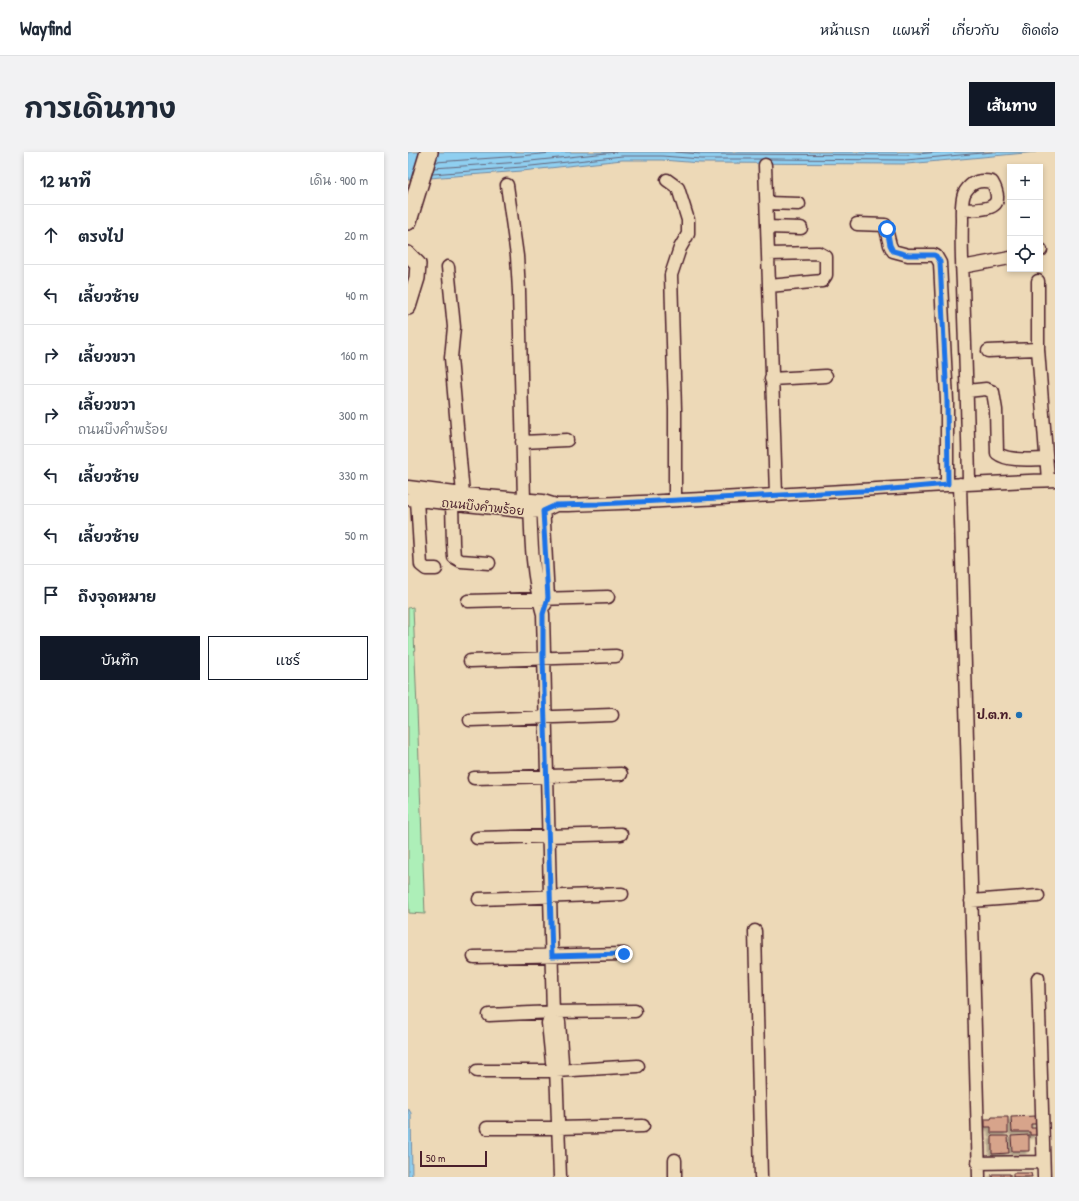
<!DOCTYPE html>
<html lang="th">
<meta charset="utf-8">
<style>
body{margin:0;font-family:"Patrick Hand","Playpen Sans Thai",sans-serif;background:#f2f2f3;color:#1f2937}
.controls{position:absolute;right:12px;top:12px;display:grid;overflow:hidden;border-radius:0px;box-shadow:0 2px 6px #0003}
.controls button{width:36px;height:36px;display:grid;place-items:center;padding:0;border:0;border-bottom:1px solid #e0e1e3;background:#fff;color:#1f2937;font:20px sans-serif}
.scale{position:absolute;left:12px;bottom:10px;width:67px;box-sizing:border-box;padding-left:4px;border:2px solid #4a1f2b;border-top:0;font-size:11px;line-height:14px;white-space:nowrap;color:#4a1f2b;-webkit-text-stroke:3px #edd9b7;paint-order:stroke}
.stop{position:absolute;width:12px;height:12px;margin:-9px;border:3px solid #1a73e8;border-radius:50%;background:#fff}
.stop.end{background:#1a73e8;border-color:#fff;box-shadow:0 1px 4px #0008}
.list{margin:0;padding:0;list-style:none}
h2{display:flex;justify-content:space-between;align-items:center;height:52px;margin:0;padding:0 16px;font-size:17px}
h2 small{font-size:13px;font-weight:400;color:#747a83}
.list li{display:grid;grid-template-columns:26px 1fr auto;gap:12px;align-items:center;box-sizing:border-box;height:60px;padding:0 16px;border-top:1px solid #e0e1e3}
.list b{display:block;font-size:15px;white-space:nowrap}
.list p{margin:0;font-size:13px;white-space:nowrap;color:#747a83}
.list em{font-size:13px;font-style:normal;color:#747a83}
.actions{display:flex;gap:8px;padding:12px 16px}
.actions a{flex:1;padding:9px 0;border:1px solid #111827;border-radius:0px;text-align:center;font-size:14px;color:#111827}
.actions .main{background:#111827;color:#fff}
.icon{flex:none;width:22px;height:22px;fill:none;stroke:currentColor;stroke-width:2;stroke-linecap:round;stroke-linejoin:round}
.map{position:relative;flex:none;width:647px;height:1025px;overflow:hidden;border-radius:0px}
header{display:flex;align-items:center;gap:24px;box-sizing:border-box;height:56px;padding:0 20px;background:#fff;border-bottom:1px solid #e0e1e3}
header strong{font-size:19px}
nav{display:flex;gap:22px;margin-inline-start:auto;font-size:14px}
.intro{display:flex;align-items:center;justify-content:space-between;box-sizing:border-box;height:96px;padding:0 24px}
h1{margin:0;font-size:28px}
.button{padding:10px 18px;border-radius:0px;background:#111827;color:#fff;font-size:14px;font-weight:700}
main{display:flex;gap:24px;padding:0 24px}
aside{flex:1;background:#fff;border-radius:0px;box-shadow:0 2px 6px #0003}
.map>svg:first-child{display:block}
.green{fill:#adefb8;stroke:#7c8772}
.water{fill:#8fcff0;stroke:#7389a1}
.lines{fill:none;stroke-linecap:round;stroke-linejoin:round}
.shore{stroke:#66657a;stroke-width:1}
.building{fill:#d7a48b;stroke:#4a1f2b;filter:url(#shadow)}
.minor-casing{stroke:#4a1f2b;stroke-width:15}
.major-casing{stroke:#4a1f2b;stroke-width:18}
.highway-casing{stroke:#4a1f2b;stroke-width:20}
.minor{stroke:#edd9b7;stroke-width:12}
.major{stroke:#edd9b7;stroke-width:15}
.highway{stroke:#edd9b7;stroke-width:17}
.route{stroke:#1a73e8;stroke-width:5}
.poi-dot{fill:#1f6fb2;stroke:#edd9b7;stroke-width:1.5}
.labels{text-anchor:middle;stroke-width:3;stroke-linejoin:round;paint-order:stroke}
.street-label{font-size:12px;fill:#4a1f2b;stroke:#edd9b7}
.poi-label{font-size:12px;font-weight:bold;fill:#4a1f2b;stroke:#edd9b7;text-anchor:end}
</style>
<header>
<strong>Wayfind</strong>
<nav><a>หน้าแรก</a><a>แผนที่</a><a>เกี่ยวกับ</a><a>ติดต่อ</a></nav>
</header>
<div class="intro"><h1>การเดินทาง</h1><a class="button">เส้นทาง</a></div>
<main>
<aside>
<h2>12 นาที<small>เดิน · 900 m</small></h2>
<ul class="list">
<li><svg class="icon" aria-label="ahead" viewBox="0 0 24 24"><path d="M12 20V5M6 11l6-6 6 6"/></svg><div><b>ตรงไป</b></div><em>20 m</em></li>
<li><svg class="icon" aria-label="left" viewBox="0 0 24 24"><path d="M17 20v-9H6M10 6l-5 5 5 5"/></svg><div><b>เลี้ยวซ้าย</b></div><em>40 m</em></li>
<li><svg class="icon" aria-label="right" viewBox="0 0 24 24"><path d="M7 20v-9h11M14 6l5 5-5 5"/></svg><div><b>เลี้ยวขวา</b></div><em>160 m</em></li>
<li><svg class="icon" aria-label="right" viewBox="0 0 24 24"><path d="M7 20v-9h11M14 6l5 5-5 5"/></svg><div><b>เลี้ยวขวา</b><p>ถนนบึงคำพร้อย</p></div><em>300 m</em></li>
<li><svg class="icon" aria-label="left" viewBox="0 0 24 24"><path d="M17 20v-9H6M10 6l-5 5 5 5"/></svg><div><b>เลี้ยวซ้าย</b></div><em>330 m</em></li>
<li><svg class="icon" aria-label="left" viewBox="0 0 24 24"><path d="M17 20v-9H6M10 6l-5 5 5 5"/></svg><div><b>เลี้ยวซ้าย</b></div><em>50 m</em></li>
<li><svg class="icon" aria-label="arrive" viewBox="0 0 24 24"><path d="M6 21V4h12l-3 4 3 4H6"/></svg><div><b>ถึงจุดหมาย</b></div></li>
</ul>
<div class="actions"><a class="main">บันทึก</a><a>แชร์</a></div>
</aside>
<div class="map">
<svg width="647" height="1025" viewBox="0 0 647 1025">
<defs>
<filter id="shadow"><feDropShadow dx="-3" dy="3" stdDeviation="1" flood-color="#0004"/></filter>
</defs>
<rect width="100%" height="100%" fill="#edd9b7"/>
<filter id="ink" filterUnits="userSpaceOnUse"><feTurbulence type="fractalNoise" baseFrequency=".025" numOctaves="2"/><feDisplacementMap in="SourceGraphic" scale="8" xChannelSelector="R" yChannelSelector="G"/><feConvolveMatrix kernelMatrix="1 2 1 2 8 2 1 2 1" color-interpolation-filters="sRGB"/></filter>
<g filter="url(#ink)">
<path class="green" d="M5 455 17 762 1 761 0 734V456Z"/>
<path class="water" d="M0 0H628L499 12 292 11 254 8H214L114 19 33 25 0 28Z
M0 956 3 961 4 1025H0Z"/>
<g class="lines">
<path class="shore" d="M267 0 293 2 498 3 532 0
M361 7 498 8 585 0
M28 10 113 4 153 0
M26 16 113 10 208 0
M24 22 114 15 214 4H254L293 7H353"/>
</g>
<path class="building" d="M628 964V972H623V976H628L629 983H622V980H604L603 965Z
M584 965H600V981H583V975H577V967H583Z
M621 983V999H604L603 984Z
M584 984H600L601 1001 584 1002Z
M605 1021H623L624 1025H605Z
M584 1022H602V1025H584Z"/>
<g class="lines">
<defs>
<path id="minor" d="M357 13 368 342
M259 28 270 36 280 68V82L272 96 263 123 267 258V348
M99 33 109 104 111 139 116 348
M358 51 391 52
M554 58C564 57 590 60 589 45 589 40 587 35 584 30 571 27 562 30 556 42 553 50 554 61 554 69 553 91 554 112 555 133 557 199 560 265 561 331
M449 72 477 73 482 93 485 99 500 103H526L528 104 532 111 539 249V333
M359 75 393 76
M632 98H633
M360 102 411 101 418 105V123L414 129 361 134
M40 115 46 175 43 206 55 342
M554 115 602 106
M630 129V197L640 328
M580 199 630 197
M363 227 418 224
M559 239 578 237 585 240 588 258 589 301C600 310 625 307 638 307
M114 290 159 288
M552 332 571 1025
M0 335 55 342 135 349 148 353H160C322 348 485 334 647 328
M0 347 123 360 135 359 148 353
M9 348 13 413 18 417H28
M122 348C123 386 124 425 135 462L145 863 140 871 144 910 148 915 152 1025
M44 352 45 391 46 405 53 409 81 411
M135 352 140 446 137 453
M60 449 200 445
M62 509 208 504
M62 568 204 563
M66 626 213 622
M69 686 213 682
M71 747 214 742
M563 749 630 744
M347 779 353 1025
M66 805 216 802
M630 826 636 1025
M81 863 145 860 227 859
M145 863 151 870 154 910 148 915
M69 919H148L230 914
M79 976H150L235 974
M267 1008V1025
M570 1011 635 1010"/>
<path id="major" d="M0 102 10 112 9 126 0 155"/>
<path id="highway" d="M0 69 21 0"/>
</defs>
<use href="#minor" class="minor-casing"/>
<use href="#major" class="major-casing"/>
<use href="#highway" class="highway-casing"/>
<use href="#minor" class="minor"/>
<use href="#major" class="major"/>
<use href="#highway" class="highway"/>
</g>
</g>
<g class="lines" filter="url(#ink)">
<path class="route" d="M216 802 144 804 135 506V462L140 446 135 359 148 353 190 352 473 338 540 332 539 249 532 110 528 104 526 103H500L485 99 482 93 479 77"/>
</g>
<circle class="poi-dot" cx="611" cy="563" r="4"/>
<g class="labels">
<g class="street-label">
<text transform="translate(75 355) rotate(6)" y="4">ถนนบึงคำพร้อย</text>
</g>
<g class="poi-label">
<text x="603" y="567">ป.ต.ท.</text>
</g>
</g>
</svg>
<div class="controls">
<button>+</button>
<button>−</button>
<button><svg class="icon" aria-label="locate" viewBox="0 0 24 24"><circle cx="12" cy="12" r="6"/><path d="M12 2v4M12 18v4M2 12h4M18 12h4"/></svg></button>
</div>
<div class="scale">50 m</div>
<div class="stop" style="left:479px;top:77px"></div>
<div class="stop end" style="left:216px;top:802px"></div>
</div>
</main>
